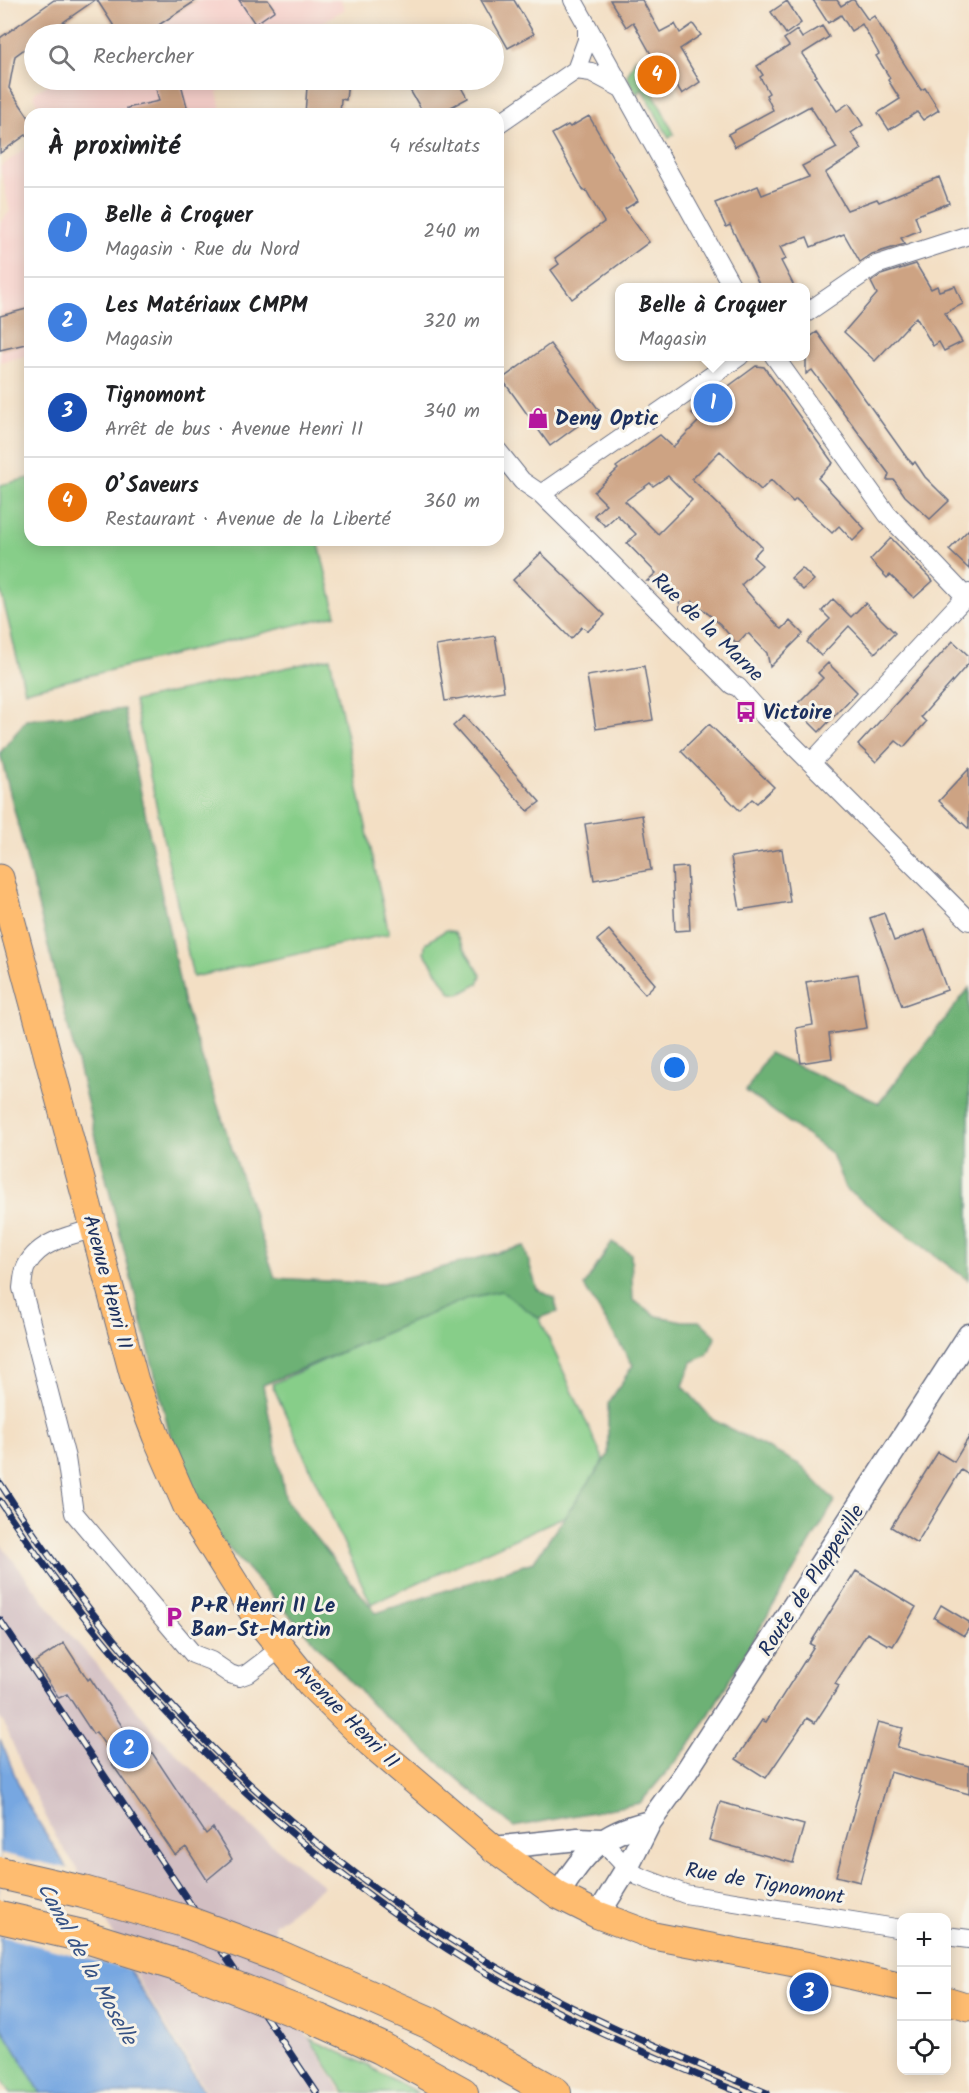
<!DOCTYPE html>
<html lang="fr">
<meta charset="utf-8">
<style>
body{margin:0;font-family:Kalam,sans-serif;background:#f6f6f6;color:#202124}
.controls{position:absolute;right:18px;bottom:18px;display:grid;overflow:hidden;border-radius:12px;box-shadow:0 3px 15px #0003}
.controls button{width:54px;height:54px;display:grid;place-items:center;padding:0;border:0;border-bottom:2px solid #e0e0e0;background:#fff;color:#202124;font:30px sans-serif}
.you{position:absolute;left:675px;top:1068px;width:21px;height:21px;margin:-15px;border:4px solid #fff;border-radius:50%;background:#1a73e8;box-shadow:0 0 0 9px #1a73e833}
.badge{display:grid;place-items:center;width:39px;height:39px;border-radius:50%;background:#2563eb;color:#fff;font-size:20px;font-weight:700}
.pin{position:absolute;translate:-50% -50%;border:3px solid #fff;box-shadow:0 2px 6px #0006}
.popup{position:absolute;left:615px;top:283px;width:195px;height:78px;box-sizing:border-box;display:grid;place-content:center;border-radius:12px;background:#fff;filter:drop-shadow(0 2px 4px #0005);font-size:20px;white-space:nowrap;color:#757577}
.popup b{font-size:22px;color:#202124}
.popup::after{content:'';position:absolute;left:50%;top:100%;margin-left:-12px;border:12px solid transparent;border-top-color:#fff}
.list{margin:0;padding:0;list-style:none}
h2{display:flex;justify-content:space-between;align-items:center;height:78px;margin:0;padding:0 24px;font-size:26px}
h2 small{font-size:20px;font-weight:400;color:#757577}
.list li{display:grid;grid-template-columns:39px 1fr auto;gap:18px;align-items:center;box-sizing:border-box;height:90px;padding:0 24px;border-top:2px solid #e0e0e0}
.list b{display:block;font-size:22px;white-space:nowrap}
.list p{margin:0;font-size:20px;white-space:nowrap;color:#757577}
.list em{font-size:20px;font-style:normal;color:#757577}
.icon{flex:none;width:33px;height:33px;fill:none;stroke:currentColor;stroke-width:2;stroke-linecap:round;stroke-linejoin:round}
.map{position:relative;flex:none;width:969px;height:2093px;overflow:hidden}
.search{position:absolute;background:#fff;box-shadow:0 3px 15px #0003;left:24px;top:24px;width:480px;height:66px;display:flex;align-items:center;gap:15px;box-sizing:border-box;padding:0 21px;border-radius:33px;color:#757577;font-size:22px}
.panel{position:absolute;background:#fff;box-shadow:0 3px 15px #0003;left:24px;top:108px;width:480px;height:438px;border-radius:18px}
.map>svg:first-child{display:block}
.built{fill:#f7d0cb}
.industrial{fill:#d2bec2}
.green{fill:#87ce89;stroke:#517e74;stroke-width:1.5}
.forest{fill:#6db175;stroke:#44706a;stroke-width:1.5}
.water{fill:#77a7e1;stroke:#496ba0;stroke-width:1.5}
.pier{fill:#f3dfc4}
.building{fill:#cda383;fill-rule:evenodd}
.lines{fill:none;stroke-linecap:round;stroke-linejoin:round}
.minor-casing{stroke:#676d82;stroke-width:20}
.tertiary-casing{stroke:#676d82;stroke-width:25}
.primary-casing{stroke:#676d82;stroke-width:29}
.motorway-casing{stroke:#676d82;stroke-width:34}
.minor{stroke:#fff;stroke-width:18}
.tertiary{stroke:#fff;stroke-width:22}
.primary{stroke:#febc70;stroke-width:27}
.motorway{stroke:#febc70;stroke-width:32}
.rail-casing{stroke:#1b2f5e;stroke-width:7}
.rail{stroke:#f7f3e8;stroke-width:4.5;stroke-dasharray:14;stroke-linecap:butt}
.motorway-bridge-casing{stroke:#676d82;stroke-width:34;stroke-linecap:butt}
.motorway-bridge{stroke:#febc70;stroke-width:32}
.labels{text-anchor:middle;stroke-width:6;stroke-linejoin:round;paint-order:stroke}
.poi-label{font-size:21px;font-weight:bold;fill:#1b2f5e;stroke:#f7f3e8;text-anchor:start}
.street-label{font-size:21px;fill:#1b2f5e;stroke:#f7f3e8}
.water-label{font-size:22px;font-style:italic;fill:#375385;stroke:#f7f3e8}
</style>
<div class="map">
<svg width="969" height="2093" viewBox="0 0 969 2093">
<rect width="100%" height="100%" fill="#f7f3e8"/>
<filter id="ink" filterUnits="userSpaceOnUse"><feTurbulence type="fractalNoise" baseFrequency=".0167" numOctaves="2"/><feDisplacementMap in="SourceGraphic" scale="12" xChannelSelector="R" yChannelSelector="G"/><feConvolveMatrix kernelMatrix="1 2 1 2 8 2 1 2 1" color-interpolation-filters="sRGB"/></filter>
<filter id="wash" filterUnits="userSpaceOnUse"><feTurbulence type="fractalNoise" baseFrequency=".008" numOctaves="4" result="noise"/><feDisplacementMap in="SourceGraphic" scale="24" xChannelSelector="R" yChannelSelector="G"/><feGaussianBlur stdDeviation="1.35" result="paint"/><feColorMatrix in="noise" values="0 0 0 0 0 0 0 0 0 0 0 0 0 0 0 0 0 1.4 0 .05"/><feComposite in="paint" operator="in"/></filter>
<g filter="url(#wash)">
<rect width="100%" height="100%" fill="#f3dfc4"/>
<path class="built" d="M112 0H340L345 9 303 34H119L102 7Z
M55 80H236L217 92 222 114H39L34 93Z
M30 145V355L0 362V223L10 211 0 167Z"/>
<path class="industrial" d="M0 1543 66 1630 160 1737 256 1832 324 1886 274 1925V1933L306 2034 342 2093H208L139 1981 76 1867 56 1837 25 1774 5 1725 0 1718Z"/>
<path class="green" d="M636 58 674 134 669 138 642 89 637 94 627 76Z
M30 478V540H318L336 615 25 691 0 587V485Z
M330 658 389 934 193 977 134 701Z
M446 930 454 932 481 975 478 984 460 994 451 993 424 952 426 943Z
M518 1271 618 1492 371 1604 272 1384Z
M0 2024 41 2093H11L0 2078Z
M310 2039 353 2058 418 2093H345Z"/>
<path class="forest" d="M124 709 184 1004 275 1278 380 1284 524 1246 537 1289 554 1298 558 1312 538 1318 501 1291 468 1298 263 1385 286 1501 376 1613 533 1562 608 1455V1404L633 1365 584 1286 612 1242 631 1254 633 1300 657 1316 683 1321H700L716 1336 707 1355 692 1362 683 1386 713 1420 799 1464 835 1501 694 1740 640 1803 514 1827 372 1705 187 1503 0 753 26 720Z
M969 988V1278L968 1280 845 1188 832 1154 746 1091 769 1053 879 1103Z"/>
<path class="water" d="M0 1739 25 1800 205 2093H41L0 2024Z"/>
<path class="pier" d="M0 1853 71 1869 134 1971 0 1936Z"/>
<g id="blocks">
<path class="building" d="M54 0H95L46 34H34V42L15 56 9 88 30 119V132L0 153V38Z
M97 0H197L145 34H119Z
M239 0H268L275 10 255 24Z
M481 0H514L534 34 508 48Z
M610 0H642L660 32 675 24 680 33 693 24 701 35 680 49 700 82 682 94 661 59 656 63 633 22 626 27Z
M813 0H837L841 6 851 0H854L868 20 874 16 921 90 925 88 939 110 923 120 917 112 889 130 878 113 900 99 888 80 890 78 876 56 879 54 862 24 851 31 841 15 828 23Z
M787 1 801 23 786 34 771 12Z
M822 26 829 37 802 54 817 76 815 77 837 111 849 103 863 125 851 133 862 149 825 173 847 210 877 199 879 202 939 177 949 203 915 216 920 230 901 238 905 244 872 254 860 262 844 234 811 247 807 237 780 247 786 259 781 261 795 288H761L730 225 726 227 715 203 758 186 762 195 809 177 802 166 837 148 810 106 735 147 728 134 773 110 766 95 769 93 760 77 763 75 757 66 789 46 784 39 797 30 802 38Z
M154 80H180L189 114H128L127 108 159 101Z
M311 80H348L346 100 341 99 340 114H305L307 87 311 88Z
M404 80H458L468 98 438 114H424Z
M589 116 638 201 625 209 649 242 572 299 551 270 559 264 555 258 604 222 586 190 584 191 552 134 568 125 570 127Z
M916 264 931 289 937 286 939 291 955 286 963 304 945 313 962 342 944 351 939 342 933 346 916 317 875 361 844 332 877 294 871 282 881 275Z
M30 308V343L0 350V316Z
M817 332 907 458 913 464 915 462 925 477 949 501 930 519 905 496 894 480H887L889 474 812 370 806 374V340Z
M550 344 599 410 550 446 502 379Z
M756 366 764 367 833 463 818 478 865 529 853 541 839 526 832 533 796 499 793 502 771 480 761 490 720 451 692 479 762 547 753 557 762 565 741 585 779 627 782 629 790 621 803 634 770 667 767 653 749 634H746L737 644 720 624 693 601 680 610 679 597 663 581H647L656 573 627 543 636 534 617 515 605 526 594 515 606 504 594 492 618 469 616 467 660 435 673 447 699 421 692 413ZM668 476 692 500 658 534 625 501 650 483 653 486Z
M969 529V569L949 550Z
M891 538 933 581 914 598 890 575 887 578 870 560Z
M541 553 605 615 588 631 582 627 571 639 513 580Z
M802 568 814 580 803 590 791 578Z
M833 599 851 617 865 603 895 633 875 653 849 626 821 656 807 642 830 619 822 611Z
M495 636 504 691 445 701 436 646Z
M953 641 969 656V663L921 717 926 722 904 747 896 741 876 762 858 745Z
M828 663 857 692 819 732 794 707 823 678 818 673Z
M644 666 653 720 596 729 587 676Z
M464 716 540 802 528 811 453 726Z
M709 724 774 787 757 803 752 799 740 811 681 751Z
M969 769V829L939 801Z
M642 815 651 870 594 880 585 824Z
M782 849 790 902 740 910 731 857Z
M687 867 690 930 675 931 672 868Z
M884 913 894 941 925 930 947 990 902 1006 870 918Z
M609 930 655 984 645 994 597 940Z
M858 974 867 1028 829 1034 832 1058 801 1063 796 1028 813 1025 806 982Z
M969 1437V1475L961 1470 917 1543 891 1527 938 1452 954 1462Z
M856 1571 916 1607 893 1646 889 1644 888 1645 867 1633 835 1684 839 1686 815 1723 807 1718 766 1778 736 1759 762 1720 766 1722 814 1646 810 1644Z
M941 1605 969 1622V1628L964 1636 934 1618Z
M64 1643 88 1680 90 1678 134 1744 143 1739 206 1834 213 1828 232 1859 207 1880 186 1847 175 1855 108 1758 112 1755 96 1732 93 1734 67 1694 59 1698 35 1662Z
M878 1722 903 1728 897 1747 969 1766V1794L890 1772 860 1882 836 1876Z
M720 1802 804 1825 793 1863 709 1840Z"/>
</g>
</g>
<g filter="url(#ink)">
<use href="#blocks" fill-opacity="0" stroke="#676d82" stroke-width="1.5"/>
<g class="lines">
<defs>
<path id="minor" d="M573 0 733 288
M576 70 591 72 621 88
M498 124 576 70 587 40V26
M806 313 876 265 969 235
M774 356 887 514 966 597
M498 451 522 481 541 494 590 542 732 685 738 687 760 712 969 921
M541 494 740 356
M812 762 969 593
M93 1229C70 1235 39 1242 27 1265 23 1271 23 1281 22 1288L66 1458 74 1513 193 1654 211 1661 230 1674 239 1677 247 1674 281 1648
M601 1840 627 1868 638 1876 685 1894 902 1929
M946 1936 969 1939"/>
<path id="tertiary" d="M493 1848 578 1839 601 1840
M558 1895C583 1853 601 1833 650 1822
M598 1915 627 1868 650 1822 684 1775 969 1335"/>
<path id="primary" d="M0 878 135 1381 156 1436 187 1507 258 1620 311 1685 370 1743 493 1848 558 1895 598 1915 654 1936 815 1967 902 1987
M946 2000 969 2007"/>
<path id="motorway" d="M278 1956 430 2023 555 2093
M321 2021 381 2048 462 2093"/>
</defs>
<use href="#minor" class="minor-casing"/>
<use href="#tertiary" class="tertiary-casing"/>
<use href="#primary" class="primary-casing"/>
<use href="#motorway" class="motorway-casing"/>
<use href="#minor" class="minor"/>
<use href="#tertiary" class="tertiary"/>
<use href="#primary" class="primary"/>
<use href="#motorway" class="motorway"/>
<defs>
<path id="rail" d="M0 1483C122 1674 289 1846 486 1961 575 2014 671 2053 767 2093
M0 1501C124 1688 286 1852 478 1968 561 2018 651 2056 741 2093
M0 1620 317 2093"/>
</defs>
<use href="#rail" class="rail-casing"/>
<use href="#rail" class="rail"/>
<defs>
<path id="motorway-bridge" d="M0 1873 83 1892 184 1921 278 1956
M0 1917 83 1936 186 1968 321 2021"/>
</defs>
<use href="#motorway-bridge" class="motorway-bridge-casing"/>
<use href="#motorway-bridge" class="motorway-bridge"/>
</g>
</g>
<defs>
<symbol id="shop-bare" viewBox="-9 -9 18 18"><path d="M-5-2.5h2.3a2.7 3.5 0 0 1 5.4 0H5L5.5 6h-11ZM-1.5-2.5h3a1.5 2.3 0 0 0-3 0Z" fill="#b5179e" stroke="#f7f3e8" stroke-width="2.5" paint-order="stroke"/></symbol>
<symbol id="bus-bare" viewBox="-9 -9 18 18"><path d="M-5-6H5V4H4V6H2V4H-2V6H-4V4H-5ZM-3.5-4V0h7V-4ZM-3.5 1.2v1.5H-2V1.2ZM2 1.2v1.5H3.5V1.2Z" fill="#b5179e" stroke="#f7f3e8" stroke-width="2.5" paint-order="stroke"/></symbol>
<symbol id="parking-bare" viewBox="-9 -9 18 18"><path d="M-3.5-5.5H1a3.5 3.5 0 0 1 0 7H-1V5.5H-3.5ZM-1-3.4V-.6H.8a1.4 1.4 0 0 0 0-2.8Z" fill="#b5179e" stroke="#f7f3e8" stroke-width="2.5" paint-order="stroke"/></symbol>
</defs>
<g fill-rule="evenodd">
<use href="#shop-bare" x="523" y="403" width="30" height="30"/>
<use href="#bus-bare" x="731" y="697" width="30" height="30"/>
<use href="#parking-bare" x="159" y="1602" width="30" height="30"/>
</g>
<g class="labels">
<g class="poi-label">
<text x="555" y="425">Deny Optic</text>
<text x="763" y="719">Victoire</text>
<text x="191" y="1612">P+R Henri II Le<tspan x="191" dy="24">Ban-St-Martin</tspan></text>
</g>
<g class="street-label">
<text transform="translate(708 627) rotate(44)" y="7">Rue de la Marne</text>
<text transform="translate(108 1282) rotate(75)" y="7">Avenue Henri II</text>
<text transform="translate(811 1580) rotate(-57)" y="7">Route de Plappeville</text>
<text transform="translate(347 1716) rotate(45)" y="7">Avenue Henri II</text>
<text transform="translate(765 1883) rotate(10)" y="7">Rue de Tignomont</text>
</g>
<g class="water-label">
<text transform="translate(88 1963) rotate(61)" y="8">Canal de la Moselle</text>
</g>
</g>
</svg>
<div class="controls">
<button>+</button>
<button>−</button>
<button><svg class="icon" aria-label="locate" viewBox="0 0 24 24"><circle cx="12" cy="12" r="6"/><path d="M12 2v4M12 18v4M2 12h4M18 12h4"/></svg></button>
</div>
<div class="you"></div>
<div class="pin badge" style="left:713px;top:403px;background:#3f7fe0">1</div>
<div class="popup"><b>Belle à Croquer</b>Magasin</div>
<div class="pin badge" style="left:129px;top:1749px;background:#3f7fe0">2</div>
<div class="pin badge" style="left:809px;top:1992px;background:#1a4fb4">3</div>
<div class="pin badge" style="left:657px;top:75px;background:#e8710a">4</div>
<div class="search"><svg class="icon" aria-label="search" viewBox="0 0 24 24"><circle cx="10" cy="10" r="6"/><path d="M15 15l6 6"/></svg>Rechercher</div>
<section class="panel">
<h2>À proximité<small>4 résultats</small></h2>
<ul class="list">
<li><span class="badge" style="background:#3f7fe0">1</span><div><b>Belle à Croquer</b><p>Magasin · Rue du Nord</p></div><em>240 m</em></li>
<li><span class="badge" style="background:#3f7fe0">2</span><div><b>Les Matériaux CMPM</b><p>Magasin</p></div><em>320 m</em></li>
<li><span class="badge" style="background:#1a4fb4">3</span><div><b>Tignomont</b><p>Arrêt de bus · Avenue Henri II</p></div><em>340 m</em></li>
<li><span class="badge" style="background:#e8710a">4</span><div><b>O’Saveurs</b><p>Restaurant · Avenue de la Liberté</p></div><em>360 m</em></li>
</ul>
</section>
</div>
